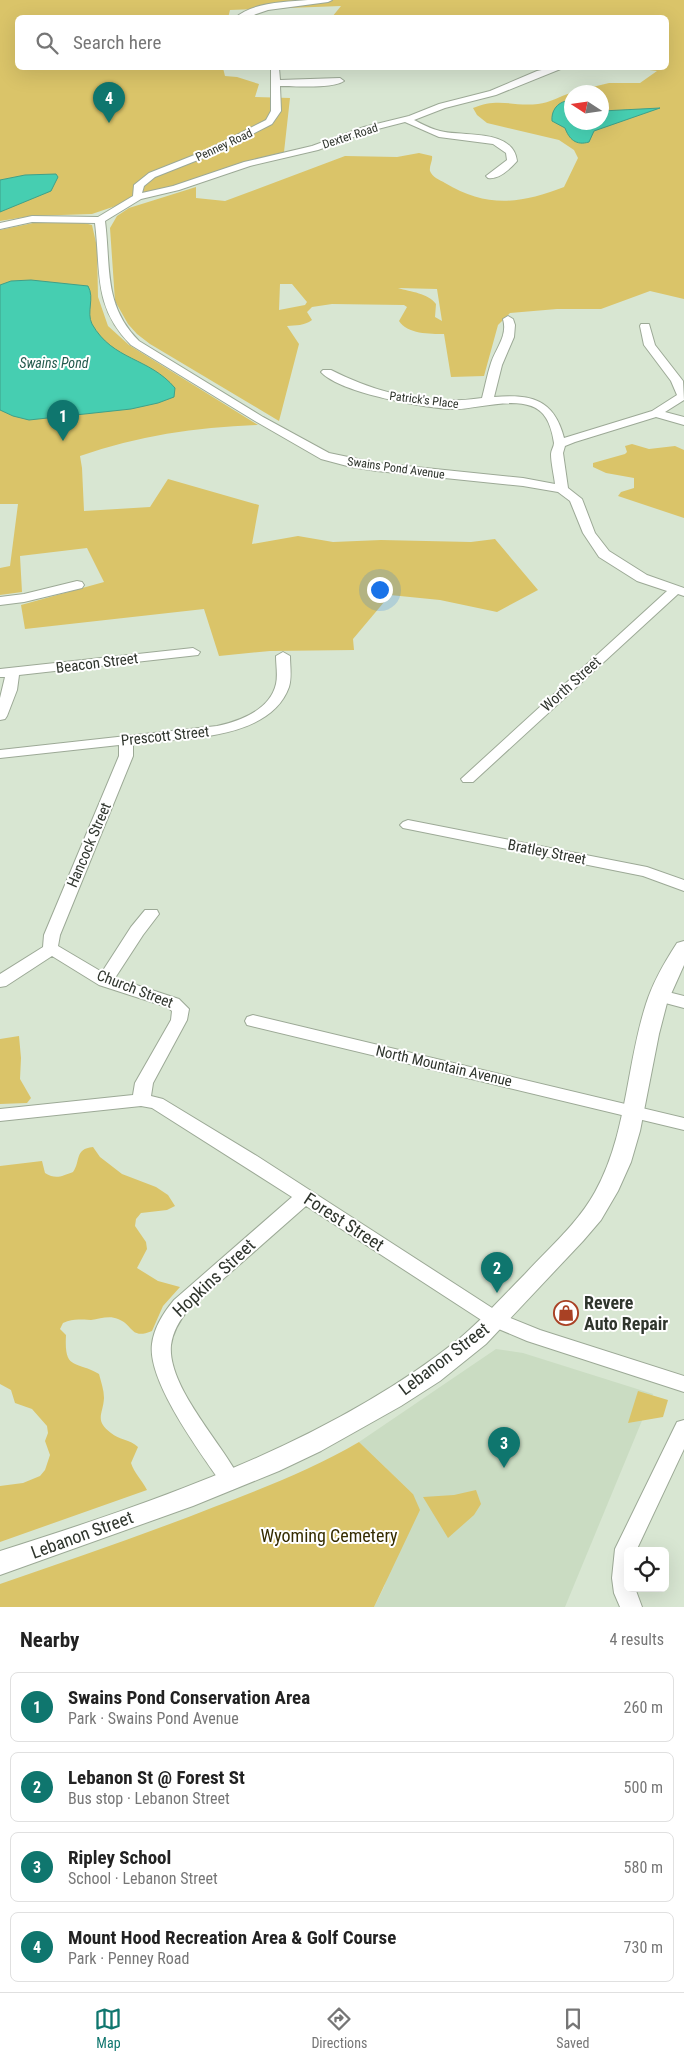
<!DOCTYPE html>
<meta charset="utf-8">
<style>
body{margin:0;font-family:"Roboto Condensed",sans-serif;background:#f2f2f2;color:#222}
.controls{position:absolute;right:15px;bottom:15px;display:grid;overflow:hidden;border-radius:8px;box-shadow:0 5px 20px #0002}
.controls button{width:45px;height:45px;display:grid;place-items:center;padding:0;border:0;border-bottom:1px solid #e0e0e0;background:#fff;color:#222;font:25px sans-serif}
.compass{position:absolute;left:564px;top:85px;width:45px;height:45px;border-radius:50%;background:#fff;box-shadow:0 5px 20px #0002;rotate:282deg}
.you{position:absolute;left:379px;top:589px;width:18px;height:18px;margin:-12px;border:4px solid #fff;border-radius:50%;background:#1a73e8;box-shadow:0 0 0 8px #1a73e833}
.badge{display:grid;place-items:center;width:32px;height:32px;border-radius:50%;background:#0f766e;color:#fff;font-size:16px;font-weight:700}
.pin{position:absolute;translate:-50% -41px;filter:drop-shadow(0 1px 2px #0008)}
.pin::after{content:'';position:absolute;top:26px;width:18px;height:15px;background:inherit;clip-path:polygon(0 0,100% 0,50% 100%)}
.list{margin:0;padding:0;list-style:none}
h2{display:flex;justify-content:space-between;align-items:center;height:65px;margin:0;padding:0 20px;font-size:21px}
h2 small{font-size:16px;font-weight:400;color:#767676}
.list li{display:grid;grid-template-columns:32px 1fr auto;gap:15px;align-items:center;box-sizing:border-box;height:70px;margin:0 10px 10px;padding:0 10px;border:1px solid #e0e0e0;border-radius:8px}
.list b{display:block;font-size:19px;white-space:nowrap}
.list p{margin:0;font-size:16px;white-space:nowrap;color:#767676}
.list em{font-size:16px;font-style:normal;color:#767676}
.icon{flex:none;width:28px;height:28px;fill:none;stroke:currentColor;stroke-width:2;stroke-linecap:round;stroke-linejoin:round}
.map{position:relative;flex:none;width:684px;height:1607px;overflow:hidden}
.search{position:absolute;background:#fff;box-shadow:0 5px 20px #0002;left:15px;right:15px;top:15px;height:55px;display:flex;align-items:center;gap:12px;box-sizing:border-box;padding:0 18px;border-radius:8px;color:#767676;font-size:19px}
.sheet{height:385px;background:#fff}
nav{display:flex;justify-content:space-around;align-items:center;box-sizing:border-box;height:70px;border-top:1px solid #e0e0e0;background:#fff;font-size:14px;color:#767676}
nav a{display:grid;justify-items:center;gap:2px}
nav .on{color:#0f766e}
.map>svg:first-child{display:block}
.built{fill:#cadcc2}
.green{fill:#dac469;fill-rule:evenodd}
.water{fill:#46ceb1;stroke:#3fa089}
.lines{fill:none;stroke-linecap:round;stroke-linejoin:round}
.minor-casing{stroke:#9ca996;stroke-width:2}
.major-casing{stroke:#9ca996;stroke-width:2}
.minor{fill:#fff;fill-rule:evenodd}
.major{fill:#fff;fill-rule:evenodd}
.labels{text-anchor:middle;stroke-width:4;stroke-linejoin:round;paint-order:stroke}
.far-street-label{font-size:12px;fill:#2f352d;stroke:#fff}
.far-water-label{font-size:14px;font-style:italic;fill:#245b4e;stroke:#fff}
.street-label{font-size:15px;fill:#2f352d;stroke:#fff}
.near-street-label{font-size:18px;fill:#2f352d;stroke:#fff}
.near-poi-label{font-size:18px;font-weight:bold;fill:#2f352d;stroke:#fff;text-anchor:start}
.near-park-label{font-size:18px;fill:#352c00;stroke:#fff}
</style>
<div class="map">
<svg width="684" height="1607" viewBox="0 0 684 1607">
<rect width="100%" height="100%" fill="#d8e6d2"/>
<path class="built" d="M496 1349 523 1353 653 1394 565 1607H374L384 1587 413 1494 359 1442Z"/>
<path class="green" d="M0 0H684V299L650 291 601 309H557L510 313 498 325 484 376 451 377 444 334C430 334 407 334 399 321L407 307 404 305 332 304 312 307 307 312 312 320C304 326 296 325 287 326L299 344 279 421 150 344 137 334 128 324 115 301 110 228 117 216 129 208 196 187V198L225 201 345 156 397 157 419 153 432 156C433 160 429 166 430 171 432 177 440 180 445 183 486 208 521 204 564 187L578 158 574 150 559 140 487 123 477 115 473 108C499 97 513 107 538 104 550 103 560 96 571 93L572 122H602V92H572L609 83H640L657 71 635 68H666V18L332 17 341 6 230 10 228 18H18V68H223L225 76 237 77 259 84 255 97 290 98 284 152 248 161 92 214 31 216 0 221ZM280 284H292L307 302 305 305 279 310ZM398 288 437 289 442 321 435 317 436 304C428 293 411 292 398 288Z
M33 223H84L92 225 97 247 98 297 108 326 129 345 258 425C197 427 138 436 80 456L82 468 84 511 150 507 168 479 259 505 252 544 298 536 333 542 381 540 471 542 495 539 538 590 497 612 440 600 390 595 353 639 354 650 270 651 219 656 204 609 25 629 21 605 104 582 87 548 20 556 22 592 0 595V568L10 566 18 504H0V230Z
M632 444 649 449 675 446 684 450V518L618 496 621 492 634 488V478L606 473 593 467V463L625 454 627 452 625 446Z
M19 1036 21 1058 20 1079 31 1098 27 1103 0 1104V1039Z
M93 1147 100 1157 122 1174 156 1187 168 1195 175 1206 167 1210 141 1213 136 1219 135 1226 146 1242 147 1249 137 1268 158 1281 180 1287 163 1306 152 1331C130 1340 134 1325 118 1319 109 1315 100 1319 91 1320 80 1320 74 1318 63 1323L60 1329 66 1335C64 1371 75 1360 99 1374 101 1382 104 1390 104 1398 103 1415 94 1420 111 1433 119 1440 130 1439 138 1447L131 1463C134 1473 142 1480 147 1490L0 1542V1486L23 1483 40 1476 45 1470 50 1455 45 1441 48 1433 47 1426 32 1409 15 1403 11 1390 0 1384V1166L42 1161 45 1173C56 1180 62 1176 73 1172 81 1161 74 1149 93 1147Z
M638 1391 668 1400 663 1417 628 1423Z
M359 1442 413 1494 420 1510 374 1607H0V1584C72 1559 143 1535 214 1507 264 1488 313 1469 359 1442Z
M476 1490 481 1504 474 1515 448 1538 423 1497 454 1495Z"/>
<path class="water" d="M566 101H571L572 122H602V111L660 108 594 131 589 142C576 146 569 139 565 128L552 121C551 111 557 103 566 101Z
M56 174 58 177 51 191 0 212V180L25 175Z
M31 280 88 286C95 298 86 312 92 324 113 361 149 357 175 388L174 397 158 403 131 409 29 420 13 416 0 410V285L11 281Z"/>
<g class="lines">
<defs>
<path id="minor" d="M308 0H332L328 2 268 10 245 18H235C253 2 285 2 308 0Z
M271 68H279L280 80 340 78 344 81C333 89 295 86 280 86L281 111 272 124 213 154 155 177 144 186 142 193 173 186 244 162 312 146 364 127 409 116 439 104 490 91 537 71 551 68H563L496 95 445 108 414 120C422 124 431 129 440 131 463 137 513 128 517 161 510 169 499 180 488 178L486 176 507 160 506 153 493 144 439 137 405 122 370 131 318 150 250 166 179 190 141 199 105 221C111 267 103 305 139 341L263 417 329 453 377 463 523 478 555 484C554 475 551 463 551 454 551 450 554 447 554 443 553 436 550 424 546 418 530 391 479 409 456 409 427 409 340 393 321 372L323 370H331C378 394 430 406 482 398 485 387 487 375 491 363 496 348 508 336 503 319L508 316 513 319 515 325 514 337 502 365 494 397C531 394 554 399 564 438L652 411 677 395 671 381 644 345 640 326 641 324H649L655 345 683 381 684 400 665 412 684 417V425L656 417 575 442 565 446 563 453 568 488 582 499 595 533 609 551 647 575 684 588V596L678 594 473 782H463L461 779 667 591 637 581 599 557 583 533 570 501 558 492 523 486 377 471 351 467 321 459 255 421 131 345C93 307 101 272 95 223L32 222 0 229V223L32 216 98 217 133 196 134 185 149 173 207 150 266 120 271 111Z
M77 581 82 582 84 585 82 588 24 602 0 605V597L24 594Z
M193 648 200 652 198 655 19 675 17 690 7 716 5 719 0 720V698L5 677H0V669Z
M283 652 290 656C290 666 292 677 289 687 270 741 180 738 133 744V756L60 935 58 946 102 972 131 927 145 910H157L159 914 143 935 115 978 179 999 189 1009 187 1020 153 1083 151 1096 163 1099 257 1156 503 1315 540 1330 684 1376V1392L527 1341 489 1325 306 1206 188 1310C179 1321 173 1331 171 1345 167 1387 223 1444 241 1481L238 1487 231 1490 224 1487C202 1455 147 1382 152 1344 154 1327 164 1312 174 1300L292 1197 152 1108 141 1106 0 1121V1109L133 1095 135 1083 171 1020 172 1011 167 1007 99 985 52 956 6 986 0 987V974L43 947 44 935 119 756V745L0 758V750L217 726C240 721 270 710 276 684 278 675 276 665 276 656Z
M408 820 647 867 684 880V891L643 876 403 828 400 825 403 822Z
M660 990 684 996V1008L654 1000 652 996 654 992Z
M253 1015 684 1118V1130L247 1025 245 1021 247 1017Z
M684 1420V1449L636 1551H628V1588H635L642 1607H620L614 1593 612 1578 615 1549 677 1422Z"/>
<path id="major" d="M684 941V965L667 1003 659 1034 640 1131 631 1162 618 1191 601 1220 583 1241 486 1344 440 1381 401 1406 321 1451 279 1471 193 1506 0 1575V1551C158 1501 328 1443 459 1339 483 1319 503 1296 525 1274 549 1248 578 1223 595 1192 627 1135 626 1066 646 1004 653 982 664 963 677 943Z"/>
</defs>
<use href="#minor" class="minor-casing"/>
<use href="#major" class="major-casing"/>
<use href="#minor" class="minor"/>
<use href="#major" class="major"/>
</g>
<defs>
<symbol id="shop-ring" viewBox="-11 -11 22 22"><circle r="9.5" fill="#fff" stroke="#a94124" stroke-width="1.5"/><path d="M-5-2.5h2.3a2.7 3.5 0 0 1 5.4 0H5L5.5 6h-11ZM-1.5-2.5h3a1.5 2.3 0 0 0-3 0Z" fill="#a94124"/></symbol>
</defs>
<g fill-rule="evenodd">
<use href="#shop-ring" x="552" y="1299" width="28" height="28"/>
</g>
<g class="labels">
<g class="far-street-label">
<text transform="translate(350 136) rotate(-18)" y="4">Dexter Road</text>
<text transform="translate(224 145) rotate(-25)" y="4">Penney Road</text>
<text transform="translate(424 400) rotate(7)" y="4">Patrick's Place</text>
<text transform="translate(396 468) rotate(8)" y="4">Swains Pond Avenue</text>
</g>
<g class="far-water-label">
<text x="54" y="368">Swains Pond</text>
</g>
<g class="street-label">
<text transform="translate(97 663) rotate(-7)" y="5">Beacon Street</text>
<text transform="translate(571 684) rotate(-42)" y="5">Worth Street</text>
<text transform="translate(165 736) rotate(-6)" y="5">Prescott Street</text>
<text transform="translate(89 845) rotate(-67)" y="5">Hancock Street</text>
<text transform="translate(547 852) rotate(11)" y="5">Bratley Street</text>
<text transform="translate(135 989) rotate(21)" y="5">Church Street</text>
<text transform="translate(444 1066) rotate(13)" y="5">North Mountain Avenue</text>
</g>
<g class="near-street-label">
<text transform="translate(344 1222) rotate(33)" y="6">Forest Street</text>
<text transform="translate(214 1278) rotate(-43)" y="6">Hopkins Street</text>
<text transform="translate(444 1359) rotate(-37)" y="6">Lebanon Street</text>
<text transform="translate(82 1535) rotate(-20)" y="6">Lebanon Street</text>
</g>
<g class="near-poi-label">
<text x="584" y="1309">Revere<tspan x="584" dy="21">Auto Repair</tspan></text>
</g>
<g class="near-park-label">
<text x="329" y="1542">Wyoming Cemetery</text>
</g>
</g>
</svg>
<div class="controls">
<button><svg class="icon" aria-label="locate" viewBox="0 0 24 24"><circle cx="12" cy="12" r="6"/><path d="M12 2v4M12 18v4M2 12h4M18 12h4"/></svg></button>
</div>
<svg class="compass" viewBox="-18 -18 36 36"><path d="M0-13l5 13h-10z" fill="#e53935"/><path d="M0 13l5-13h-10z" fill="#767676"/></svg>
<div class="you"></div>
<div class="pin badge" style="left:63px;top:441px">1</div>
<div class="pin badge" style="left:497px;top:1293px">2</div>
<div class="pin badge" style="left:504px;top:1468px">3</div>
<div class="pin badge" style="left:109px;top:123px">4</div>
<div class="search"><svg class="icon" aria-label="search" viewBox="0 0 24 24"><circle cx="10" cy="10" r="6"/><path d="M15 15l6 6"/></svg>Search here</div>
</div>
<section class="sheet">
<h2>Nearby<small>4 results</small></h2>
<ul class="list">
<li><span class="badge">1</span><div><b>Swains Pond Conservation Area</b><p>Park · Swains Pond Avenue</p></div><em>260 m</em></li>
<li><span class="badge">2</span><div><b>Lebanon St @ Forest St</b><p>Bus stop · Lebanon Street</p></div><em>500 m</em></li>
<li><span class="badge">3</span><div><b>Ripley School</b><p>School · Lebanon Street</p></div><em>580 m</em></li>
<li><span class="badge">4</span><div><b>Mount Hood Recreation Area &amp; Golf Course</b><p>Park · Penney Road</p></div><em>730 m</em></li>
</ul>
</section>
<nav>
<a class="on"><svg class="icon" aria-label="map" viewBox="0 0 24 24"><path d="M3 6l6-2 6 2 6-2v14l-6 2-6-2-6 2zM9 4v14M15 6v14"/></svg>Map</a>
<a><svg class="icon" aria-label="directions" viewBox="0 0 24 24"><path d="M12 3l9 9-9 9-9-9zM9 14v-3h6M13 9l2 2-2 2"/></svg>Directions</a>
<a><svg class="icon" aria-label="saved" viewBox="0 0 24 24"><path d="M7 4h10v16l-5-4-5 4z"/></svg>Saved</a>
</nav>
